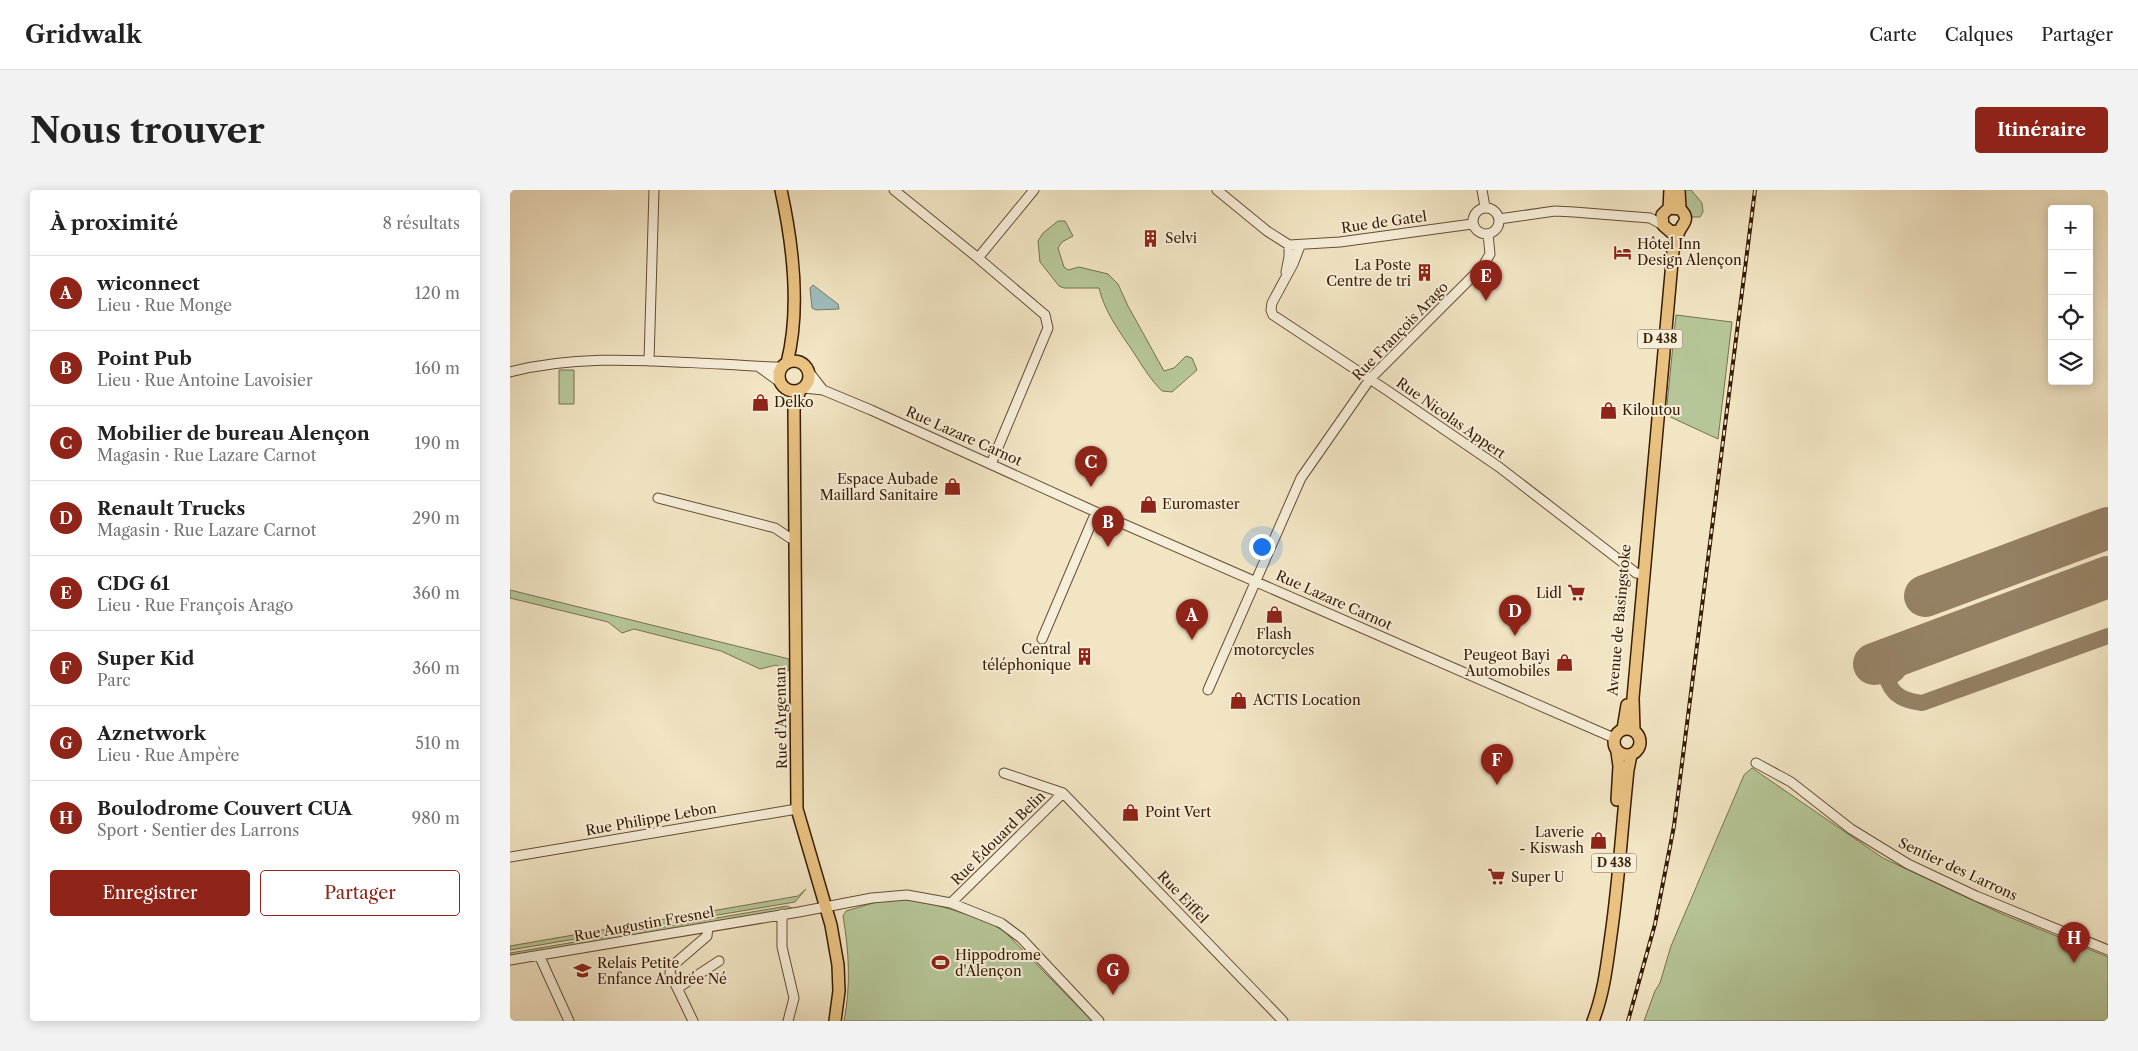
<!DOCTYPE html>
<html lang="fr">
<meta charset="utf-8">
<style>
body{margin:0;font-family:"Libre Caslon Text",serif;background:#f2f2f2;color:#222}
.controls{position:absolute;right:15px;top:15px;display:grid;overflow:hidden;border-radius:5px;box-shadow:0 2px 12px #0003}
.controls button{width:45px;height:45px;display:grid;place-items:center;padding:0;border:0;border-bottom:1px solid #e0e0e0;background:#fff;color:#222;font:25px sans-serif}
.you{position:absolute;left:751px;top:356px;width:18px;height:18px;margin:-12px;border:4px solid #fff;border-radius:50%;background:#1a73e8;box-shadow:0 0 0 8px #1a73e833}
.badge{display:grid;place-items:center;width:32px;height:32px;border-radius:50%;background:#8f2418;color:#fff;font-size:16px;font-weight:700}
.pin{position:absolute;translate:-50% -41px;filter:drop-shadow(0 1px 2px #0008)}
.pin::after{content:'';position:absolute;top:26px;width:18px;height:15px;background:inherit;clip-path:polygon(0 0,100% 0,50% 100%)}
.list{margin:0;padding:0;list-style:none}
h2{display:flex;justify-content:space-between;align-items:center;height:65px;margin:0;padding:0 20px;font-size:21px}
h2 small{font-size:16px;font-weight:400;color:#767676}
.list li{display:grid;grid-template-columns:32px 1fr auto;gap:15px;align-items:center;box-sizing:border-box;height:75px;padding:0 20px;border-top:1px solid #e0e0e0}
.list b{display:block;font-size:19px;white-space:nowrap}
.list p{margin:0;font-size:16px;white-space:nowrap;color:#767676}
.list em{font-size:16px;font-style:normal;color:#767676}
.actions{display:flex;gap:10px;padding:15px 20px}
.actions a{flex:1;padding:11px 0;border:1px solid #8f2418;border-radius:5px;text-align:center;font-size:18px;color:#8f2418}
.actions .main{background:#8f2418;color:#fff}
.icon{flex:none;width:28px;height:28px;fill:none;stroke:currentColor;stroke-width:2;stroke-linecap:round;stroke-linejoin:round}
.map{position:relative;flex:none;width:1598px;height:831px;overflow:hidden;border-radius:5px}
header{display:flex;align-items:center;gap:30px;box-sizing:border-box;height:70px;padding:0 25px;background:#fff;border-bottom:1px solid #e0e0e0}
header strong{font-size:24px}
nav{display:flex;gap:28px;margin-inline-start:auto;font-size:18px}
.intro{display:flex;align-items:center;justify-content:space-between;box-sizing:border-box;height:120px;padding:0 30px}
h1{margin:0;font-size:35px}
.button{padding:12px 22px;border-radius:5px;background:#8f2418;color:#fff;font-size:18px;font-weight:700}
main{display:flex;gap:30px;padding:0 30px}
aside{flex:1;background:#fff;border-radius:5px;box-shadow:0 2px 12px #0003}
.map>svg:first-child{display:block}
.green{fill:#b6c698;stroke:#77714e}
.water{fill:#9fbdbd;stroke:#767d73}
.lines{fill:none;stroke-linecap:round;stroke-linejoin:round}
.taxiway{stroke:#958064;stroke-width:16}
.runway{stroke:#958064;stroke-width:42}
.minor-casing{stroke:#664e33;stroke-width:11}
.major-casing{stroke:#381c03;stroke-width:14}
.minor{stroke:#f7eed9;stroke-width:9}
.major{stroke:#e9c282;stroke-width:11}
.rail-casing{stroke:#381c03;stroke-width:4}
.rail{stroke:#f7eed9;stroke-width:2;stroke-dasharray:5.5;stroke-linecap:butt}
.labels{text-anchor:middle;stroke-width:4;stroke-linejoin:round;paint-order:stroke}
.shield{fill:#f7eed9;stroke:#715b43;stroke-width:1}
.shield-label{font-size:12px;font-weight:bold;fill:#381c03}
.street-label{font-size:14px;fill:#381c03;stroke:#f7eed9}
.poi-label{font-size:14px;fill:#381c03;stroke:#f7eed9;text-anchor:start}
</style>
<header>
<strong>Gridwalk</strong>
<nav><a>Carte</a><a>Calques</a><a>Partager</a></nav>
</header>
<div class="intro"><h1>Nous trouver</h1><a class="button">Itinéraire</a></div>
<main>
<aside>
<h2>À proximité<small>8 résultats</small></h2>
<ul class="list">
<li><span class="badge">A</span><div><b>wiconnect</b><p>Lieu · Rue Monge</p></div><em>120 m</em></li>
<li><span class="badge">B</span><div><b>Point Pub</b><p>Lieu · Rue Antoine Lavoisier</p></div><em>160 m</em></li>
<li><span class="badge">C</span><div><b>Mobilier de bureau Alençon</b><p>Magasin · Rue Lazare Carnot</p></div><em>190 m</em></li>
<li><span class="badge">D</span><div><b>Renault Trucks</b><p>Magasin · Rue Lazare Carnot</p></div><em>290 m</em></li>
<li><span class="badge">E</span><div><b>CDG 61</b><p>Lieu · Rue François Arago</p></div><em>360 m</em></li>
<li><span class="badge">F</span><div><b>Super Kid</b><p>Parc</p></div><em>360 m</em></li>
<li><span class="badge">G</span><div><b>Aznetwork</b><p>Lieu · Rue Ampère</p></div><em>510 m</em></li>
<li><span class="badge">H</span><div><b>Boulodrome Couvert CUA</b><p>Sport · Sentier des Larrons</p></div><em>980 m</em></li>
</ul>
<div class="actions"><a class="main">Enregistrer</a><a>Partager</a></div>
</aside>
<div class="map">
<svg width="1598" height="831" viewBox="0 0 1598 831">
<rect width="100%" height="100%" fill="#f2e5c4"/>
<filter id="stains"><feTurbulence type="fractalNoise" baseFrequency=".004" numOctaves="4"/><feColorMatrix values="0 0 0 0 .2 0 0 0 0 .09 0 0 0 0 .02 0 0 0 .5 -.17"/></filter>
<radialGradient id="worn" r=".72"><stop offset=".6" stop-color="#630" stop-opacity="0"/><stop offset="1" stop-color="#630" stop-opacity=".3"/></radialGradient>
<path class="green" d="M1171 0H1181L1192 13 1193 22 1190 27H1181L1173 12Z
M548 31H555L563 46 552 52 548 58 554 77 558 80 569 77 598 84 608 94 618 116 654 181 664 178 676 166 682 168 687 180 662 202 652 201C640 189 633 177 624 163 610 142 595 123 589 98H554L549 96 530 72 528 51 533 43Z
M1166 125 1222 132 1208 249 1156 225Z
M49 180H64V214H49Z
M0 400 279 469V481L266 475 250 479 211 461 124 439 112 443 98 432 86 429 0 408Z
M1242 578 1373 668 1492 724 1598 767V831H1134L1145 801 1150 793 1161 756 1234 585Z
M296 699 285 712 0 760V756L288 706Z
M390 709 416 712 443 720 476 731 494 741 582 831H334C341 796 339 761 333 726L336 721 370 711Z
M277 716 284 719 0 767V763Z"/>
<path class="water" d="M303 95 328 114 329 119 306 120 302 118 300 98Z"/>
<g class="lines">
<path class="taxiway" d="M1371 472C1380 498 1381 509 1412 513L1598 446
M1371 476 1376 485H1384C1394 478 1392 467 1404 459"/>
<path class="runway" d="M1415 406 1598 338
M1364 474 1598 387"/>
<defs>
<path id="minor" d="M384 0 468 68
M707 0 757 41 779 55 830 52 962 34
M972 0 975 17
M963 31a13 13 0 1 1 26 0a13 13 0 1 1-26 0Z
M989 29 1045 21 1064 22 1140 28 1153 35
M790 56 783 74 762 113 761 120 763 125 875 199 989 277 1121 379 1126 383 1133 384
M776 82 779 67V55
M139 171 144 0
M249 177 270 192
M0 182C69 164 141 171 211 174 231 175 252 177 272 177
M299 182 313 200
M294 198 313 200 361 220 586 322 1104 548
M481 274 538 138 535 125 468 68 524 0
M148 308 265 338 280 348 285 347
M532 449 586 322
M698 500 791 288 860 189 973 76 980 64 978 44
M1246 573 1281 592 1341 639 1398 674 1466 706 1598 760
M494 583 553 603 773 831
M0 667 287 619
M441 713 553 603
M272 724V757L284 808 278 831
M29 765 59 831
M0 770 289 722 362 708 397 705 441 713 491 733 511 748 589 831
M168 798 209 771
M183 831 160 783 161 777 197 746 198 737"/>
<path id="major" d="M271 0C283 55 291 118 277 173
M1169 0 1170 19
M1159 18 1160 0
M269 186a15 15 0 1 1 30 0a15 15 0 1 1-30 0Z
M290 200 284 219 287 619 321 735 328 775 329 801 325 831
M1104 552a13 13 0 1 1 26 0a13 13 0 1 1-26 0Z
M1113 539 1117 515
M1124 540 1123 508 1163 61C1165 55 1166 49 1168 44 1171 34 1182 30 1170 19L1159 18 1152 25 1153 35 1161 42 1168 41
M1107 562 1109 576 1107 610
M1083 831C1094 803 1097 774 1101 745 1109 690 1112 635 1118 580L1121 565"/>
</defs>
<use href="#minor" class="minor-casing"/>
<use href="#major" class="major-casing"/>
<use href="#minor" class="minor"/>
<use href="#major" class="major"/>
<defs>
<path id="rail" d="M1118 831 1145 734 1164 636 1245 0"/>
</defs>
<use href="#rail" class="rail-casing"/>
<use href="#rail" class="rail"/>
</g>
<defs>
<symbol id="building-bare" viewBox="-9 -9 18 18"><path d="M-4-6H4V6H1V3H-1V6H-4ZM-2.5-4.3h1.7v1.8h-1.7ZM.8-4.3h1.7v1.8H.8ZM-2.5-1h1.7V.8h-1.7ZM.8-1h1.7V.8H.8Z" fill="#8f2418" stroke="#f7eed9" stroke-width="2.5" paint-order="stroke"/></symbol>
<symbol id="hotel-bare" viewBox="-9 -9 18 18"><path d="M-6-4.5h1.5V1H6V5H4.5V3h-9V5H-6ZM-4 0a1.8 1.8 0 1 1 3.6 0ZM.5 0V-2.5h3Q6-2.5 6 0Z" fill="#8f2418" stroke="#f7eed9" stroke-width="2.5" paint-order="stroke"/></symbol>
<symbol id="shop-bare" viewBox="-9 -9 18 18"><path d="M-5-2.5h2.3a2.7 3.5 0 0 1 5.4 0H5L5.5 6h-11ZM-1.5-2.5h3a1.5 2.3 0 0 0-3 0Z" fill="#8f2418" stroke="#f7eed9" stroke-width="2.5" paint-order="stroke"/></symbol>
<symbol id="supermarket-bare" viewBox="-9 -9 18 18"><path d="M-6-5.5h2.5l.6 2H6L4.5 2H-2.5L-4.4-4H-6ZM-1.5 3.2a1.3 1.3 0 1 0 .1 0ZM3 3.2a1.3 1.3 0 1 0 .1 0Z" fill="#8f2418" stroke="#f7eed9" stroke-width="2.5" paint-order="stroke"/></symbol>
<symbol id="stadium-bare" viewBox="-9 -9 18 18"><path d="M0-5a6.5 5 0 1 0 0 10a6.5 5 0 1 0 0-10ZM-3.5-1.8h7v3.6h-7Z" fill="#8f2418" stroke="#f7eed9" stroke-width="2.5" paint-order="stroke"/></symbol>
<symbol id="school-bare" viewBox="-9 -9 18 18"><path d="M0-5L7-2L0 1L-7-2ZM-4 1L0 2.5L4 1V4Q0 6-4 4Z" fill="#8f2418" stroke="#f7eed9" stroke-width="2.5" paint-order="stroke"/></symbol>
</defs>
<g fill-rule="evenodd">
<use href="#building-bare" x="628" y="36" width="25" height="25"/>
<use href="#hotel-bare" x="1100" y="50" width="25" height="25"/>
<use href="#building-bare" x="902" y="70" width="25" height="25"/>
<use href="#shop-bare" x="238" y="200" width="25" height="25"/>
<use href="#shop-bare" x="1086" y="208" width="25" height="25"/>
<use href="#shop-bare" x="430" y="284" width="25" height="25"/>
<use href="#shop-bare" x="626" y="302" width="25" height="25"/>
<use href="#supermarket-bare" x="1054" y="390" width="25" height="25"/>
<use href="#shop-bare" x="752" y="412" width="25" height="25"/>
<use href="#building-bare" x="562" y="454" width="25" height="25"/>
<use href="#shop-bare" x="1042" y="460" width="25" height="25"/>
<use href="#shop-bare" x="716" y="498" width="25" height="25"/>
<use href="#shop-bare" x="608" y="610" width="25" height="25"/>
<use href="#shop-bare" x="1076" y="638" width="25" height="25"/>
<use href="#supermarket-bare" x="974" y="674" width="25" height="25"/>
<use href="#stadium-bare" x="418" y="760" width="25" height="25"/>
<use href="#school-bare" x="60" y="768" width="25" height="25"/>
</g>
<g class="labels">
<g class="shield">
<rect x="1127.5" y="139.5" width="45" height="19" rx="4"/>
<rect x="1081.5" y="663.5" width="45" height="19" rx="4"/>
</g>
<g class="shield-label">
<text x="1150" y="153">D 438</text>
<text x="1104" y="677">D 438</text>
</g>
<g class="street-label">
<text transform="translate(874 32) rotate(-8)" y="5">Rue de Gatel</text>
<text transform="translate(890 141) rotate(-46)" y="5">Rue François Arago</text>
<text transform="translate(941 228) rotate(35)" y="5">Rue Nicolas Appert</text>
<text transform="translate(454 246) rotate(24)" y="5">Rue Lazare Carnot</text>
<text transform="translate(824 410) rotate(24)" y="5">Rue Lazare Carnot</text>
<text transform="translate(1109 430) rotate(-85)" y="5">Avenue de Basingstoke</text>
<text transform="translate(271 528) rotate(-91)" y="5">Rue d'Argentan</text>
<text transform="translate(141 629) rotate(-10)" y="5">Rue Philippe Lebon</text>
<text transform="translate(488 648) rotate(-45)" y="5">Rue Édouard Belin</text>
<text transform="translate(1448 679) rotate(25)" y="5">Sentier des Larrons</text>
<text transform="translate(673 707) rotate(46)" y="5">Rue Eiffel</text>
<text transform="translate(134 734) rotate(-10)" y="5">Rue Augustin Fresnel</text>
</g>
<g class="poi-label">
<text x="655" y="53">Selvi</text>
<text x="1127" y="59">Hôtel Inn<tspan x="1127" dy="16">Design Alençon</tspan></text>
<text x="901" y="80" text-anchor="end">La Poste<tspan x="901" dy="16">Centre de tri</tspan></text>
<text x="264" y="217">Delko</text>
<text x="1112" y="225">Kiloutou</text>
<text x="428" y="294" text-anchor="end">Espace Aubade<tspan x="428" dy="16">Maillard Sanitaire</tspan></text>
<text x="652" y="319">Euromaster</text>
<text x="1052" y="408" text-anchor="end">Lidl</text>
<text x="764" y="449" text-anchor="middle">Flash<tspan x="764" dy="16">motorcycles</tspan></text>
<text x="561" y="464" text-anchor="end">Central<tspan x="561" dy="16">téléphonique</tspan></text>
<text x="1040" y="470" text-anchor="end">Peugeot Bayi<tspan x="1040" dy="16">Automobiles</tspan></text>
<text x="743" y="515">ACTIS Location</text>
<text x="635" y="627">Point Vert</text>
<text x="1074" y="647" text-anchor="end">Laverie<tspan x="1074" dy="16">- Kiswash</tspan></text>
<text x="1001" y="692">Super U</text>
<text x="445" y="770">Hippodrome<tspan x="445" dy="16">d'Alençon</tspan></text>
<text x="87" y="778">Relais Petite<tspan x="87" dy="16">Enfance Andrée Né</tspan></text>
</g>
</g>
<rect width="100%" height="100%" filter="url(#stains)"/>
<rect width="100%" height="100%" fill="url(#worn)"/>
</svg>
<div class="controls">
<button>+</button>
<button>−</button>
<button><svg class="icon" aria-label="locate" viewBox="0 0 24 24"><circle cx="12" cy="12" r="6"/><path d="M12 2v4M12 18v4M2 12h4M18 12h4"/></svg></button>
<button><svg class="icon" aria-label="layers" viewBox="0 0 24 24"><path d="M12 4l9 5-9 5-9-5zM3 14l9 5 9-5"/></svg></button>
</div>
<div class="you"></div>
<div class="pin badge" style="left:682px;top:450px">A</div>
<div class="pin badge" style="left:598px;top:357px">B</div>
<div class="pin badge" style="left:581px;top:297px">C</div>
<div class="pin badge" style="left:1005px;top:446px">D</div>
<div class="pin badge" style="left:976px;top:111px">E</div>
<div class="pin badge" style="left:987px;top:595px">F</div>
<div class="pin badge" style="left:603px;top:805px">G</div>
<div class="pin badge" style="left:1564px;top:773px">H</div>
</div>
</main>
